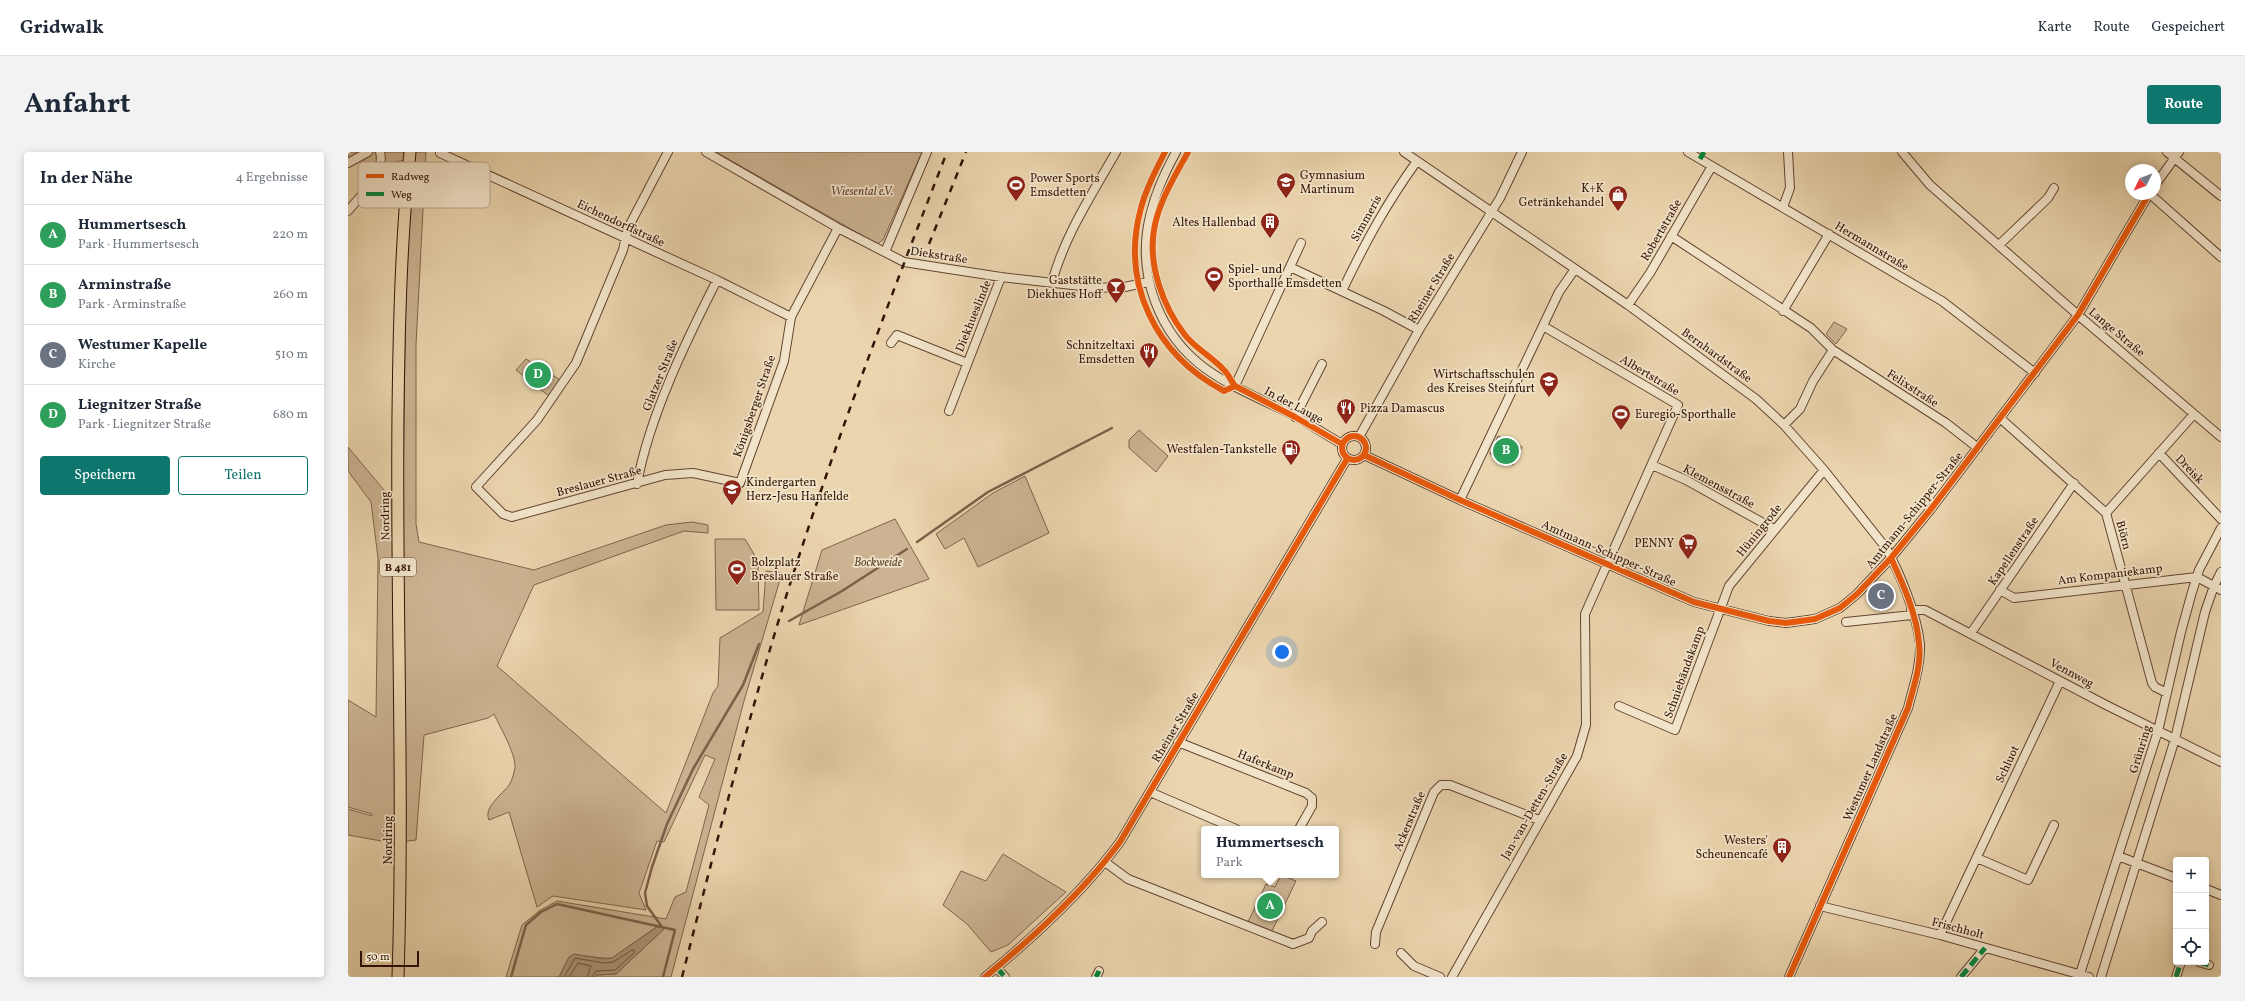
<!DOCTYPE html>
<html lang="de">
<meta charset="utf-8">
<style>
body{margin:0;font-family:Vollkorn,serif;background:#f2f2f3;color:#1f2937}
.controls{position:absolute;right:12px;bottom:12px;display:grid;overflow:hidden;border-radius:4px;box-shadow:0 2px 10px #0003}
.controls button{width:36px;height:36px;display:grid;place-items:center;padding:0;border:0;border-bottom:1px solid #e0e1e3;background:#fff;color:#1f2937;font:20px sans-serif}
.compass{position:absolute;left:1777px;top:12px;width:36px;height:36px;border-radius:50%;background:#fff;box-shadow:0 2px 10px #0003;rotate:227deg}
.scale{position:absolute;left:12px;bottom:10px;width:59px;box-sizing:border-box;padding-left:4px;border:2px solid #341407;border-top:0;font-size:11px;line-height:14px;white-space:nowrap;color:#341407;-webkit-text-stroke:3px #f2e4ca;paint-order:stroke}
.you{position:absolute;left:934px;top:500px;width:14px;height:14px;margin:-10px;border:3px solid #fff;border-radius:50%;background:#1a73e8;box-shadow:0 0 0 6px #1a73e833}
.badge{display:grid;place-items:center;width:26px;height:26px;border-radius:50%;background:#0f766e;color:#fff;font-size:13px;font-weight:700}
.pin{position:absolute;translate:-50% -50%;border:2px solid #fff;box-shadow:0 1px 4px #0006}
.popup{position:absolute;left:853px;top:674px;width:138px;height:52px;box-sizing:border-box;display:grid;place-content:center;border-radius:4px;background:#fff;filter:drop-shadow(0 1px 3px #0005);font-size:13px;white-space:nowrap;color:#747a83}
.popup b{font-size:15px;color:#1f2937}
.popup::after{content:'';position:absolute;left:50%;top:100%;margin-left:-8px;border:8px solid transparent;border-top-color:#fff}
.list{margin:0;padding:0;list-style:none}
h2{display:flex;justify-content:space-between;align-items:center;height:52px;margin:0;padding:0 16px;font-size:17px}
h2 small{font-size:13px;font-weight:400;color:#747a83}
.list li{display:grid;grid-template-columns:26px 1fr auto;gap:12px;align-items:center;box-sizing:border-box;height:60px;padding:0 16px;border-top:1px solid #e0e1e3}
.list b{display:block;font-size:15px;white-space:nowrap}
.list p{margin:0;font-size:13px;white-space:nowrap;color:#747a83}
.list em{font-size:13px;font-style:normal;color:#747a83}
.actions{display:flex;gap:8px;padding:12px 16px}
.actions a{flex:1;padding:9px 0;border:1px solid #0f766e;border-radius:4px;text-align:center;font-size:14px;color:#0f766e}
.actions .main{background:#0f766e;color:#fff}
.icon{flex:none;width:22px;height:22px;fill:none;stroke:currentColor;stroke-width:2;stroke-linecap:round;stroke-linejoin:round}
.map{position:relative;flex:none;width:1873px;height:825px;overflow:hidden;border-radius:4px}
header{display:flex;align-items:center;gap:24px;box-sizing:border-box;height:56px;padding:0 20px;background:#fff;border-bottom:1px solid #e0e1e3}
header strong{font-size:19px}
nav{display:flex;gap:22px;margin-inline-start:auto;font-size:14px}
.intro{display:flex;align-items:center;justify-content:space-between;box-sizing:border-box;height:96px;padding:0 24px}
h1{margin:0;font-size:28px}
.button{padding:10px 18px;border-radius:4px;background:#0f766e;color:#fff;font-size:14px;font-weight:700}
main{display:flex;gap:24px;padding:0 24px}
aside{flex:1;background:#fff;border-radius:4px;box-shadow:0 2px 10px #0003}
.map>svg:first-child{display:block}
.green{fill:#ccb492;stroke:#80644c}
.water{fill:#ad9375;stroke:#7d6049}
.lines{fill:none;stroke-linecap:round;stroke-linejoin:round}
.shore{stroke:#70543e;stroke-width:1}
.stream{stroke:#7d6049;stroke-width:2.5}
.minor-casing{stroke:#624431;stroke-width:10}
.major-casing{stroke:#341407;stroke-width:13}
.minor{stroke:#f2e4ca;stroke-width:8}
.major{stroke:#ebd5ae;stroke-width:11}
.rail{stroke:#341407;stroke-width:2.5;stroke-dasharray:7 7;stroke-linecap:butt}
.quiet{stroke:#00873e;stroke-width:5;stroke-dasharray:10 5;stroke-linecap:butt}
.cycleway-casing{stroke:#f2e4ca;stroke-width:8}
.cycleway{stroke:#e8590c;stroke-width:6}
.labels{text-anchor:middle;stroke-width:3.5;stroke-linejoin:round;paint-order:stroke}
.shield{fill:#f2e4ca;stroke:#6d5242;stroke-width:1}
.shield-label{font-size:11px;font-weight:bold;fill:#341407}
.poi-label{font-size:12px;fill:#341407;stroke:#f2e4ca;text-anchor:end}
.park-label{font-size:12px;font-style:italic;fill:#624431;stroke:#f2e4ca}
.street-label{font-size:12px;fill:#341407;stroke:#f2e4ca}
.key{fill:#f2e4ca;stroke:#b9a690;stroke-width:1}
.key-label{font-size:11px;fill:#341407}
</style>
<header>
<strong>Gridwalk</strong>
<nav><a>Karte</a><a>Route</a><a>Gespeichert</a></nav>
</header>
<div class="intro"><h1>Anfahrt</h1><a class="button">Route</a></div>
<main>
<aside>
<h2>In der Nähe<small>4 Ergebnisse</small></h2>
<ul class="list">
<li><span class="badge" style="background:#2e9e5b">A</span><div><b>Hummertsesch</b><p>Park · Hummertsesch</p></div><em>220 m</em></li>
<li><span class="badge" style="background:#2e9e5b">B</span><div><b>Arminstraße</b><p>Park · Arminstraße</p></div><em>260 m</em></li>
<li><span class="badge" style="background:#6b7280">C</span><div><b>Westumer Kapelle</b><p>Kirche</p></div><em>510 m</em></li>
<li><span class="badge" style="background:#2e9e5b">D</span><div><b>Liegnitzer Straße</b><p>Park · Liegnitzer Straße</p></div><em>680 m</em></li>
</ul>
<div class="actions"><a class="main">Speichern</a><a>Teilen</a></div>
</aside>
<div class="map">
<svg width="1873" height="825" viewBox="0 0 1873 825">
<rect width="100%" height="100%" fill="#ebd5ae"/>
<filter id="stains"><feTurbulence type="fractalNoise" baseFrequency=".005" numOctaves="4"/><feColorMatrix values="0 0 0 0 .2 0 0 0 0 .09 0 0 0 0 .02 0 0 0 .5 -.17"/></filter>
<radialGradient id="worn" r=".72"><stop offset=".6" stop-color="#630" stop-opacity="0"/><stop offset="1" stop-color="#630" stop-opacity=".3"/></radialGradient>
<path class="green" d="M0 0H78L68 193V372L71 390 186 418 318 373 344 370 360 373V381L336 379 186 433 149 514 318 661 365 541 370 534 372 486 415 460 418 419 434 421 396 549 323 825H247L249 823 268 822 317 776 310 774 264 806C249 807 236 802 221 805L211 825H158L174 773 191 759 209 749 318 767 327 745 338 740 361 653 351 645 367 607 357 603 316 690 309 689 291 741 298 758 205 744 189 755 161 660 141 668C135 655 154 643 161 633 164 629 166 621 167 616 168 602 152 575 146 562L140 566 76 583 68 688 44 691 0 683V657L24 664V662L0 655V548L28 565 30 406 23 350 0 319V295L41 344 55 345 58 119 67 6 22 15 12 5 0 11Z
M368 0H574L535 88 529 92Z
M1486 170 1499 177 1488 192 1478 182Z
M178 207 214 229 202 245 168 218Z
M791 278 820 304 808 320 781 296V288Z
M1150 284 1174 295 1165 313 1142 302Z
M677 324 701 381 630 415 616 386 597 397 588 382 645 341Z
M547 367 581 427 451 473 474 398Z
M367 387H397L410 409 411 458H368Z
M655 702 718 740 660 793 643 800 619 772 595 753 613 719 638 729Z
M933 723 948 729 923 781 899 772 918 732 927 735Z"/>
<path class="water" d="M310 774 317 776 268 822 249 823 247 825H211L221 805 226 802 256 807 264 806Z"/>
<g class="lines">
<path class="shore" d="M216 825 227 806 256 811 265 810 284 798H286V801L267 818 248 819 244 825
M221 825 230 811 243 814 239 825"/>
<path class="stream" d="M569 390 640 340 764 276
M441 469 494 439 559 397
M314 775 299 754 297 741 304 715 319 672 345 617 395 533 411 492
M163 825 178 773 193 760 209 752 327 778 315 825"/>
<defs>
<path id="minor" d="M320 0 280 76 275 98 228 211 189 268 128 335 155 362 164 365 317 323 345 321 392 331 436 209 443 165 490 76
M358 0 490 76 556 110 653 125 742 135 772 136 800 130
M828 0C817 20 807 42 802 64 788 122 811 183 858 217 886 237 918 249 947 264 963 273 978 283 994 292
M1056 0 1280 153 1408 247 1436 273 1476 318 1538 396C1552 421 1569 463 1572 492 1573 513 1565 536 1560 556L1441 825
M1340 0 1594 149 1687 221
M1554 0 1582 33 1730 163 1873 285
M1819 0 1873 44
M92 1 369 128 443 165
M0 11 20 0
M1807 33 1831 0
M1802 42 1873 105
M1435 55 1442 36 1440 0
M0 59C12 44 38 22 32 0
M1323 84 1463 176 1485 198 1598 271 1630 296
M1651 93 1700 46 1706 36
M537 100 579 0
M942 115 1036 159 1071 178
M704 130C717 83 744 42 768 0
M994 139C1017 91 1038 52 1069 9
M1280 153 1302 121 1364 14
M1435 159 1481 82
M543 191 549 183 619 211
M887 234 953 91
M601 259 653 125
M947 265 974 212
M1652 266 1758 361 1804 531 1807 535 1819 541
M1436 273 1452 257 1465 229 1485 198
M994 296a12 12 0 1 1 24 0a12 12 0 1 1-24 0Z
M1011 285 1071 178 1152 46 1174 0
M1811 301 1873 367
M1016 303 1112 348 1346 450 1421 469 1438 471 1467 467 1492 456 1509 442 1543 406 1583 357 1730 163 1801 42
M1304 313 1338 328 1426 377
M289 332C301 265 338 189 369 128
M1112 348 1211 140 1227 117
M1758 361 1846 262
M1652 438 1666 446 1849 425 1873 438
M1563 458H1577L1758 553 1873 610
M1498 470 1564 463
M1623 481 1726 331
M1271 554 1327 578 1381 434 1476 318
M830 590 958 641 964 646V654L951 677
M802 640 888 677
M1770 704 1828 726
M1629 706 1680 728 1706 673
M757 710 780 727 945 792 961 786 964 779 974 770
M1858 737 1873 743
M1472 754 1592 783 1741 825
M1592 783 1712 529
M1027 792 1028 780 1086 640 1093 633H1102L1191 668
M1053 801 1066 814 1092 825
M1851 810 1861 813
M649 816 657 825
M637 825C686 785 735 740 772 690L999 307
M748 825 751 819
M1104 825 1229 604 1238 573 1237 462 1330 253 1195 174
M1613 825 1637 796
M1731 825 1810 579 1833 480 1844 440 1851 418 1873 376
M1753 825 1827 587 1857 460 1866 434 1873 420
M1828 825 1833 810"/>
<path id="major" d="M50 825C56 637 48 449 50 261 51 174 53 87 62 0"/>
</defs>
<use href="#minor" class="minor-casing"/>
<use href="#major" class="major-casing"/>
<use href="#minor" class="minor"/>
<use href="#major" class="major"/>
<path class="rail" d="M581 92 618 0
M334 825C366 700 398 574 436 451 484 298 541 149 599 0"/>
<path class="quiet" d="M1352 7 1356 0
M1851 810 1861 813
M649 816 657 825
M748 825 751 819
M1613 825 1637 796
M1828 825 1833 810"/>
<defs>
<path id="cycleway" d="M817 0C808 18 798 36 793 56 772 132 808 203 876 239L887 234
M840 0C827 24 810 51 806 78 800 113 815 155 837 183 848 197 863 204 875 217 880 221 883 229 887 234
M887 234 947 265 994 292
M994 296a12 12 0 1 1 24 0a12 12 0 1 1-24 0Z
M1016 303 1112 348 1346 450 1421 469 1438 471 1467 467 1492 456 1509 442 1543 406 1583 357 1730 163 1801 42
M637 825C686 785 735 740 772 690L999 307
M1441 825 1560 556C1565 536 1574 513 1571 492 1569 463 1555 432 1543 406"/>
</defs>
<use href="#cycleway" class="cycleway-casing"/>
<use href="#cycleway" class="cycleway"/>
</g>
<defs>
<symbol id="school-pin" viewBox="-11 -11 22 30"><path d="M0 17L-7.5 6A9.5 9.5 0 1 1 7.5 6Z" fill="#8f2418" stroke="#f2e4ca"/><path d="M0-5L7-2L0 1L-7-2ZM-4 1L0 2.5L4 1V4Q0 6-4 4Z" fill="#fff"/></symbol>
<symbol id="stadium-pin" viewBox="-11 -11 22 30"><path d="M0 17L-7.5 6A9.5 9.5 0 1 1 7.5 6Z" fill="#8f2418" stroke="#f2e4ca"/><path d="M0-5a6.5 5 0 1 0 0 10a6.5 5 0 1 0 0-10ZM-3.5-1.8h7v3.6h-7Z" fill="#fff"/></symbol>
<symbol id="shop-pin" viewBox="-11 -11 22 30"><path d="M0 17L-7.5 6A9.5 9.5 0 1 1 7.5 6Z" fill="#8f2418" stroke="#f2e4ca"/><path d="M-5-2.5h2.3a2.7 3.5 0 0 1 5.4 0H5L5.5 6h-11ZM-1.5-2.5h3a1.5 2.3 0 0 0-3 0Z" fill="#fff"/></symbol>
<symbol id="building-pin" viewBox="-11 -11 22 30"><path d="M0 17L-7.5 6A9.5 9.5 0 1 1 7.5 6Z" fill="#8f2418" stroke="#f2e4ca"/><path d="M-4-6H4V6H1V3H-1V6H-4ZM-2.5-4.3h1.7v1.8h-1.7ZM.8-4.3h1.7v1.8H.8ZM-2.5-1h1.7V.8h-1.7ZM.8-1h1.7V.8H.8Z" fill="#fff"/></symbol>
<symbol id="bar-pin" viewBox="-11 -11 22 30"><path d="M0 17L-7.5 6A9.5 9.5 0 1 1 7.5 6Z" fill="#8f2418" stroke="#f2e4ca"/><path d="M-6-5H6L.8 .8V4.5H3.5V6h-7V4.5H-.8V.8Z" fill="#fff"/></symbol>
<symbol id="restaurant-pin" viewBox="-11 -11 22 30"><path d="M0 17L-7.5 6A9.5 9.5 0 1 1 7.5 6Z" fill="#8f2418" stroke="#f2e4ca"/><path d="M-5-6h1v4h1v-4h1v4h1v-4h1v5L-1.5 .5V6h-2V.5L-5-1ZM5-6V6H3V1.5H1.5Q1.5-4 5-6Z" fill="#fff"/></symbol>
<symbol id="fuel-pin" viewBox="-11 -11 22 30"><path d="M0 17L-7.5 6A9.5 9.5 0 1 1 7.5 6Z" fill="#8f2418" stroke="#f2e4ca"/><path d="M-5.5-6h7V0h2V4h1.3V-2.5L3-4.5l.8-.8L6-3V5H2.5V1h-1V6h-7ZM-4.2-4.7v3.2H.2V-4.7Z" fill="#fff"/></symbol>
<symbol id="supermarket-pin" viewBox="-11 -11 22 30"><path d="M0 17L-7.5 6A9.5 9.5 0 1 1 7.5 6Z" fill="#8f2418" stroke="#f2e4ca"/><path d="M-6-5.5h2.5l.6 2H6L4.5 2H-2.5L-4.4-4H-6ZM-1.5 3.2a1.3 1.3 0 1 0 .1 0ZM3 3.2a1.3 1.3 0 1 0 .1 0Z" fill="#fff"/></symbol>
</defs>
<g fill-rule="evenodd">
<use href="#school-pin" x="927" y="19" width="22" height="30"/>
<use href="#stadium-pin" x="657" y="22" width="22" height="30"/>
<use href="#shop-pin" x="1259" y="32" width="22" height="30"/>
<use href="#building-pin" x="911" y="59" width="22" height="30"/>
<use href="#stadium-pin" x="855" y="113" width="22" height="30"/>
<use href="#bar-pin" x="757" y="124" width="22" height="30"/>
<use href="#restaurant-pin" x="790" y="189" width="22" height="30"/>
<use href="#school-pin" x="1190" y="218" width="22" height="30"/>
<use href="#restaurant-pin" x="987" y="245" width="22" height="30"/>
<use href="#stadium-pin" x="1262" y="251" width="22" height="30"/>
<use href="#fuel-pin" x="932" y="286" width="22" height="30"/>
<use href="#school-pin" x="373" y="326" width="22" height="30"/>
<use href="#supermarket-pin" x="1329" y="380" width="22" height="30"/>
<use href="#stadium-pin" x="378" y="406" width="22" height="30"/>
<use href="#building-pin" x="1423" y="684" width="22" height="30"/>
</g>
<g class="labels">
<rect class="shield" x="32" y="406" width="36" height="18" rx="3"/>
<g class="shield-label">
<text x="50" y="419">B 481</text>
</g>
<g class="poi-label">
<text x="952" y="27" text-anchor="start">Gymnasium<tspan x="952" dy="14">Martinum</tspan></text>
<text x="682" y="30" text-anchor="start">Power Sports<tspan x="682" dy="14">Emsdetten</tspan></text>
<text x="1256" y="40">K+K<tspan x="1256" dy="14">Getränkehandel</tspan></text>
<text x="908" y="74">Altes Hallenbad</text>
<text x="880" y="121" text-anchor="start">Spiel- und<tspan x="880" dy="14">Sporthalle Emsdetten</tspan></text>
<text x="754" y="132">Gaststätte<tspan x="754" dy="14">Diekhues Hoff</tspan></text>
<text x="787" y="197">Schnitzeltaxi<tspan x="787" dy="14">Emsdetten</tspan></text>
<text x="1187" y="226">Wirtschaftsschulen<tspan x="1187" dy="14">des Kreises Steinfurt</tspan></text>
<text x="1012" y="260" text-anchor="start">Pizza Damascus</text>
<text x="1287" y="266" text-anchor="start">Euregio-Sporthalle</text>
<text x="929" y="301">Westfalen-Tankstelle</text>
<text x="398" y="334" text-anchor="start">Kindergarten<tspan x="398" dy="14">Herz-Jesu Hanfelde</tspan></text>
<text x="1326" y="395">PENNY</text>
<text x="403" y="414" text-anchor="start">Bolzplatz<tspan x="403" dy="14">Breslauer Straße</tspan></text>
<text x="1420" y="692">Westers'<tspan x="1420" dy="14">Scheunencafé</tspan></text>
</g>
<g class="park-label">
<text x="514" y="43">Wiesental e.V.</text>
<text x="530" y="414">Bockweide</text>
</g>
<g class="street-label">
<text transform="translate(1018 66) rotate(-61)" y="4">Simmeris</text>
<text transform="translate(273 71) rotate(25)" y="4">Eichendorffstraße</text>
<text transform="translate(1313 78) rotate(-60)" y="4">Robertstraße</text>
<text transform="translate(1524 94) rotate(31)" y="4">Hermannstraße</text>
<text transform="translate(591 103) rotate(9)" y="4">Diekstraße</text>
<text transform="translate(1083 136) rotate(-59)" y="4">Rheiner Straße</text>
<text transform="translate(625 164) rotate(-68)" y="4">Diekhueslinde</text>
<text transform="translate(1769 180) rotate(40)" y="4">Lange Straße</text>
<text transform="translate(1369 203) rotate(36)" y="4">Bernhardstraße</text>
<text transform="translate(312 223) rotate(-68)" y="4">Glatzer Straße</text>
<text transform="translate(1302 223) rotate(31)" y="4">Albertstraße</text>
<text transform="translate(1565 236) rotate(33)" y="4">Felixstraße</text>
<text transform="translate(946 253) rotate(28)" y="4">In der Lauge</text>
<text transform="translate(406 254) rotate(-71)" y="4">Königsberger Straße</text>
<text transform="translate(1842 317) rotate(46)" y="4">Dreisk</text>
<text transform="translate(251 329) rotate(-15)" y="4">Breslauer Straße</text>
<text transform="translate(1371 334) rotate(28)" y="4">Klemensstraße</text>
<text transform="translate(1566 358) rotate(-51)" y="4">Amtmann-Schipper-Straße</text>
<text transform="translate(37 364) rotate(-91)" y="4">Nordring</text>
<text transform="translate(1411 378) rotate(-51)" y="4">Hüningrode</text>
<text transform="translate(1776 383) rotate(75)" y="4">Biörn</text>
<text transform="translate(1665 399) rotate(-56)" y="4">Kapellenstraße</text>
<text transform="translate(1261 401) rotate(24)" y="4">Amtmann-Schipper-Straße</text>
<text transform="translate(1762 422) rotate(-7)" y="4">Am Kompaniekamp</text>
<text transform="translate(1336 520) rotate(-70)" y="4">Schniebändskamp</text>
<text transform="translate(1724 521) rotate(28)" y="4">Vennweg</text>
<text transform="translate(827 575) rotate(-59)" y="4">Rheiner Straße</text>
<text transform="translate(1792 597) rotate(-73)" y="4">Grünring</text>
<text transform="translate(918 612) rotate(22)" y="4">Haferkamp</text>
<text transform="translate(1659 612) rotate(-65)" y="4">Schluot</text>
<text transform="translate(1522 615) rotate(-66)" y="4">Westumer Landstraße</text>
<text transform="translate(1186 654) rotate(-60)" y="4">Jan-van-Detten-Straße</text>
<text transform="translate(1061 669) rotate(-67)" y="4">Ackerstraße</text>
<text transform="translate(40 688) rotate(-90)" y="4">Nordring</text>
<text transform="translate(1610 776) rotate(15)" y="4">Frischholt</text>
</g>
</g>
<rect x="10" y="10" width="132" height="46" rx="6" class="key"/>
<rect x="18" y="22" width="18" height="4" fill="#e8590c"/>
<rect x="18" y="40" width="18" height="4" fill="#00873e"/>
<g class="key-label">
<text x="43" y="28">Radweg</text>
<text x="43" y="46">Weg</text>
</g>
<rect width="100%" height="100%" filter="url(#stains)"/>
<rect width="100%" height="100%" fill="url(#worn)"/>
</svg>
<div class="controls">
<button>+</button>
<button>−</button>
<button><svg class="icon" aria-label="locate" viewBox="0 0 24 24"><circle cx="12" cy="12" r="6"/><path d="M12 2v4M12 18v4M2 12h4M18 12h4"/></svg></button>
</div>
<svg class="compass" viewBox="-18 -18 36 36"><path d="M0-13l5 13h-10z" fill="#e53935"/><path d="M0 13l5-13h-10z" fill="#747a83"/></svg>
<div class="scale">50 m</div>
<div class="you"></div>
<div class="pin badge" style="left:922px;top:754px;background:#2e9e5b">A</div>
<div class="popup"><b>Hummertsesch</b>Park</div>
<div class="pin badge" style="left:1158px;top:299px;background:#2e9e5b">B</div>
<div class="pin badge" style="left:1533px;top:444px;background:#6b7280">C</div>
<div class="pin badge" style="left:190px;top:223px;background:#2e9e5b">D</div>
</div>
</main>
